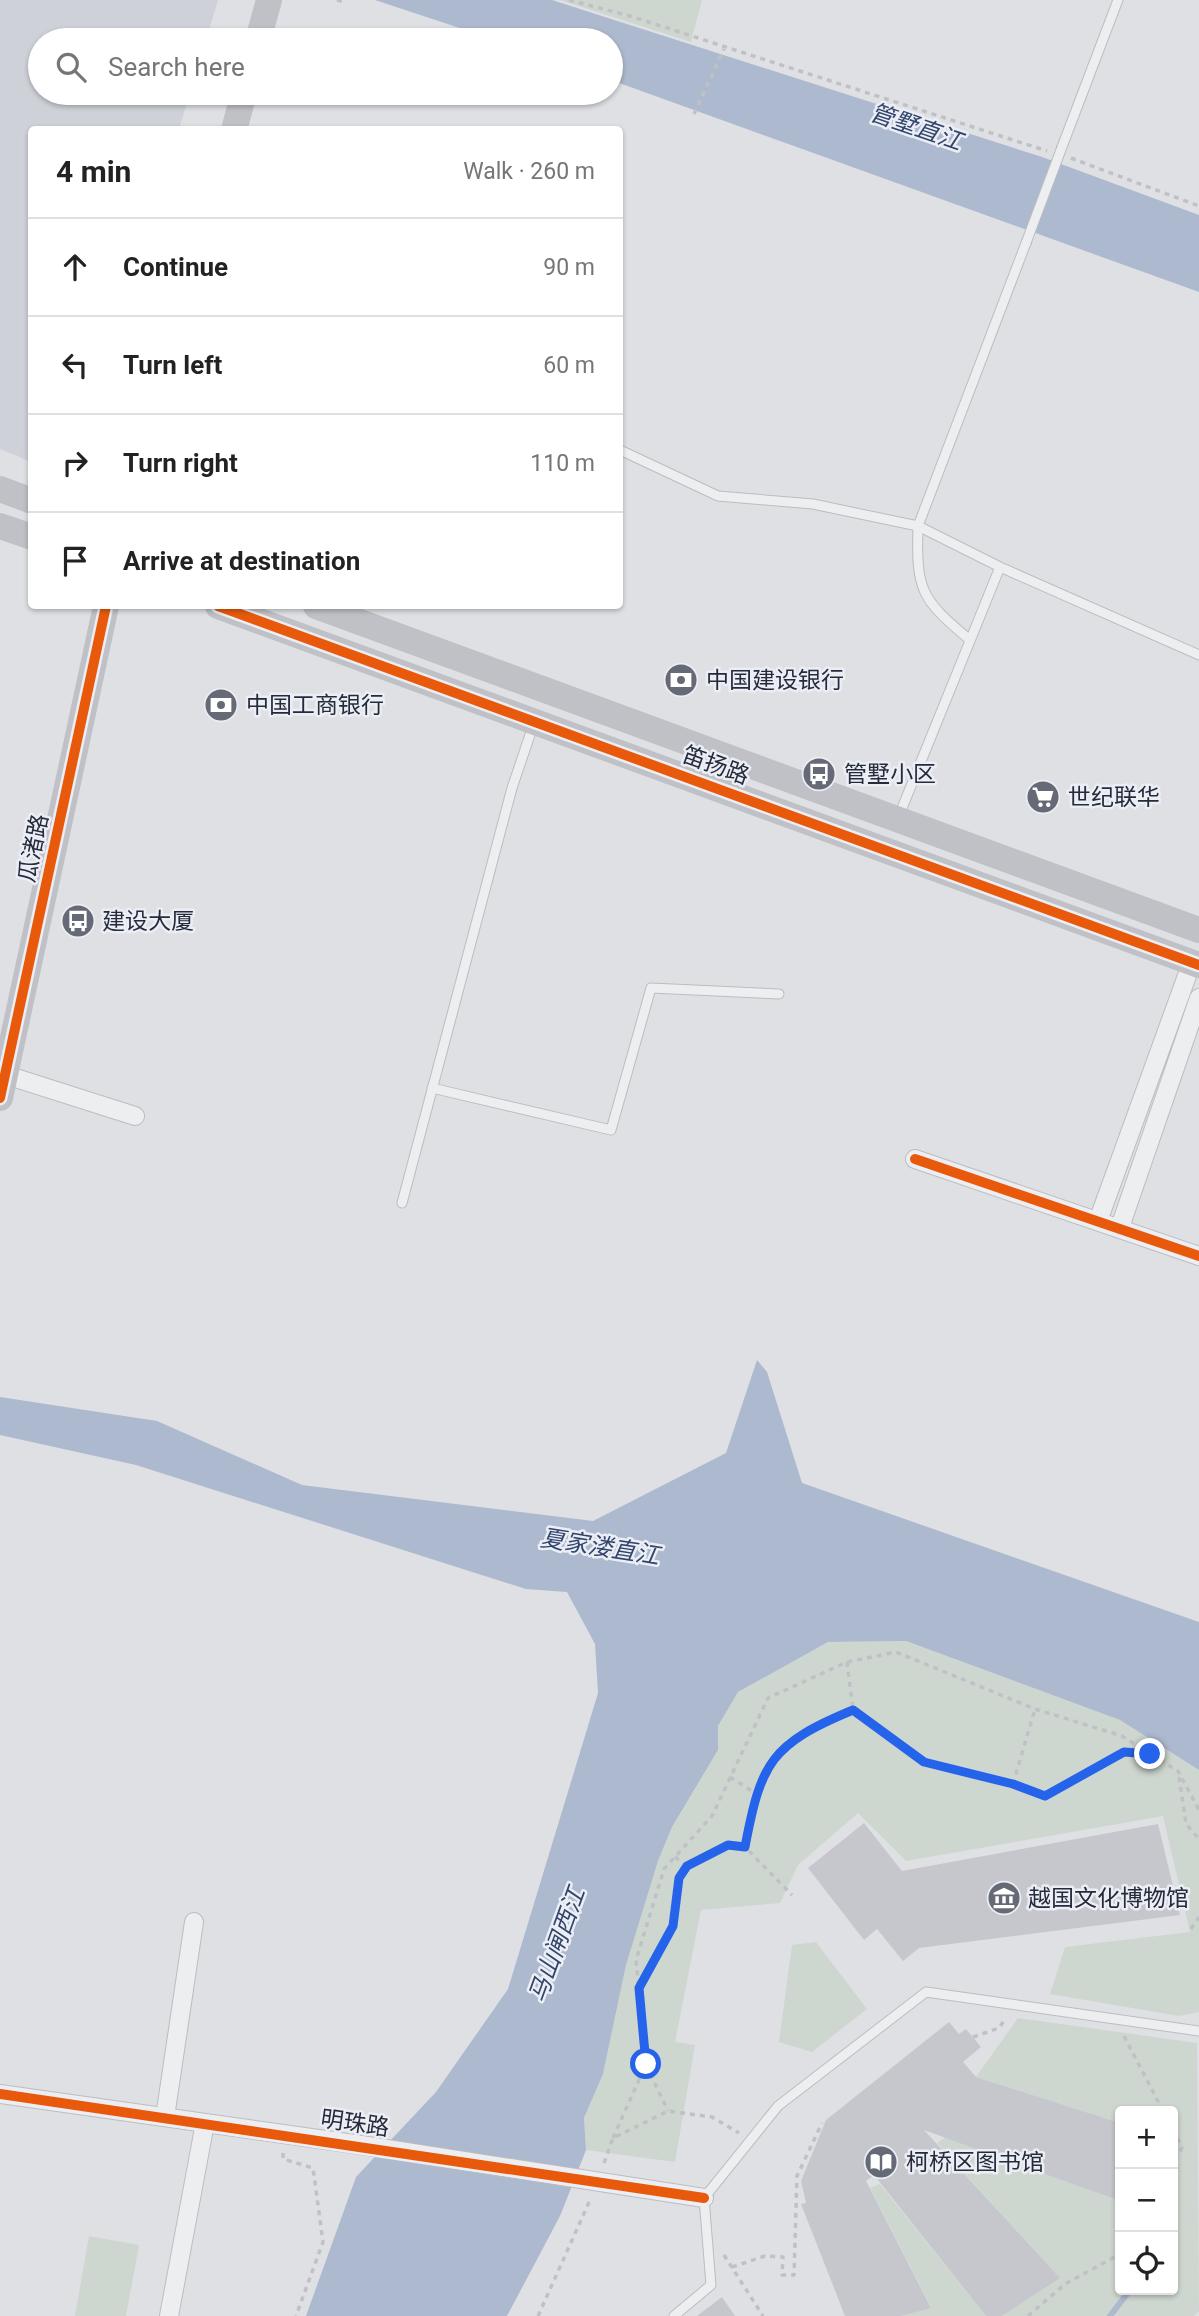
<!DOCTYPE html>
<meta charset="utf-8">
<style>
body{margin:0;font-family:Roboto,"Noto Sans SC",sans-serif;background:#f6f6f6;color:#222}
.controls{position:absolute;right:21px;bottom:21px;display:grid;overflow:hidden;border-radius:7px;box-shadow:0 2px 5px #0004}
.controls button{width:63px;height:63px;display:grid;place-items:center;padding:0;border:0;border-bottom:2px solid #e0e0e0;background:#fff;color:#222;font:35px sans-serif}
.stop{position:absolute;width:21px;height:21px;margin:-16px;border:5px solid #2563eb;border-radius:50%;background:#fff}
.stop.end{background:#2563eb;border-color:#fff;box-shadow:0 2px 7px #0008}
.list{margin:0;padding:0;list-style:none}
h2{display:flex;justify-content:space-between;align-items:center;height:91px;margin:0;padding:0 28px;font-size:30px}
h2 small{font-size:23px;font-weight:400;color:#767676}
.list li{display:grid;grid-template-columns:46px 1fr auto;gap:21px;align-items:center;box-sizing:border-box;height:98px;padding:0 28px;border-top:2px solid #e0e0e0}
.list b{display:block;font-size:26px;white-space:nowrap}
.list em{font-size:23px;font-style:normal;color:#767676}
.icon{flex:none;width:38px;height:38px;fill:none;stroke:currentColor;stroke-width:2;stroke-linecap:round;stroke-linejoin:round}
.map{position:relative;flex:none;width:1199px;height:2316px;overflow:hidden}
.search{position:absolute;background:#fff;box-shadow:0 2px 5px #0004;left:28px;top:28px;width:595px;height:77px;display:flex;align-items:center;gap:18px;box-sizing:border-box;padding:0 24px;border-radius:38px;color:#767676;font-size:26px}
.panel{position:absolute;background:#fff;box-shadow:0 2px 5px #0004;left:28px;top:126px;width:595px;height:483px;border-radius:7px}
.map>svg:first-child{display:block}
.built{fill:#ced1d7}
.green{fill:#ced7cf}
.water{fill:#adb9ce}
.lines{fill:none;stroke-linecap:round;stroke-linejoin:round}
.stream{stroke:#adb9ce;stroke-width:6}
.building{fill:#c5c7cc}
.lane-casing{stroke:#bbbdc0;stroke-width:11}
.street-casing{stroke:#bbbdc0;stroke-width:20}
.path{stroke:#c0c1c6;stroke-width:3.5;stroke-dasharray:5 5;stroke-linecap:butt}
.lane{stroke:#edeef0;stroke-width:9}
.street{stroke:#edeef0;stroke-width:18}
.secondary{stroke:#bfc1c6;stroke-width:26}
.lane-bridge-casing{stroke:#bbbdc0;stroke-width:11;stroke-linecap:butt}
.street-bridge-casing{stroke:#bbbdc0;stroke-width:20;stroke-linecap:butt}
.lane-bridge{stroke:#edeef0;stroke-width:9}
.street-bridge{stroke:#edeef0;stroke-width:18}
.cycleway-casing{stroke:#ebeef4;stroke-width:15}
.cycleway{stroke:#e8590c;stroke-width:10}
.route{stroke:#2563eb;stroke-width:9}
.labels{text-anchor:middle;stroke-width:5;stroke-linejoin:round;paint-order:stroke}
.poi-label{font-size:23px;fill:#262b3b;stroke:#ebeef4;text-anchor:start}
.street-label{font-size:23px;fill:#262b3b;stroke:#ebeef4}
.water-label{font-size:24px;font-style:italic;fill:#32456d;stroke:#ebeef4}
</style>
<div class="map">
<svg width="1199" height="2316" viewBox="0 0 1199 2316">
<rect width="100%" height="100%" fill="#dee0e4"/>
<path class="built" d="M0 0H218L206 40H40V93H190L179 129 32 130 31 462 0 449Z"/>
<path class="green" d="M560 0H702L691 42Z
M906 1641 1120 1720 1199 1770V2012L1179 2016 1050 1994 1065 1947 1190 1932 1163 1816 906 1861 858 1813 798 1865 780 1903 701 1910 675 2042 695 2045 675 2162 586 2150 584 2118 603 2074 626 1965 658 1861 672 1827 718 1750V1726L738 1692 828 1642Z
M816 1942 867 2009 812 2052 779 2042 792 1945Z
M1018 2018 1197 2043 1199 2311 1194 2316H1002L1059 2277 937 2143 946 2137 1113 2199 1120 2186V2290H1173V2111H1120V2123L976 2077Z
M880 2184 986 2316H901L931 2307 870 2188Z
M89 2236 139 2245 126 2316H75Z"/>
<path class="water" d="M375 0H552L1042 157 1199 215V292L611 80V40H496Z
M757 1360 767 1372 802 1483 1199 1622V1770L1120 1720 906 1641 828 1642 738 1692 718 1726V1750L672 1827 658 1861 626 1965 603 2074 584 2118 586 2150 560 2216 507 2316H306L356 2177 436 2092 508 1989 598 1693 595 1644 567 1592 526 1589 136 1465 0 1435V1397L157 1421 302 1485 593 1521 726 1453Z"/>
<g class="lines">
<path class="stream" d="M1110 2316 1130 2290"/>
</g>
<path class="building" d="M864 1823 902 1871 1158 1824 1180 1915 919 1948 903 1961 877 1929 864 1940 808 1868Z
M949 2022 959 2034 966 2029 981 2047 963 2062 976 2077 1120 2123V2186L1114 2199 924 2130 1060 2278 1002 2316H986L874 2175 866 2181 931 2308 901 2316H845L801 2204 806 2203 801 2181 826 2120Z
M722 2297 735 2316H697Z"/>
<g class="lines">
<defs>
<path id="lane" d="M1062 147 1118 0
M620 450 718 496 813 504 918 526 1000 567 1199 655
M970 640C921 599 916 591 918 526L1026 243
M898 818 1000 567
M432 1088 611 1130 651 988 779 994
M402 1203 512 788 534 723
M674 2316 711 2285 704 2198 778 2106 926 1992 1199 2031"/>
<path id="street" d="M0 1073 135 1116
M915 1159 1199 1256
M1098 1221 1192 962
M1120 1227 1199 998
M0 2094 361 2145
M165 2117 194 1922
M607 2183 704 2198
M169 2316 205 2123"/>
</defs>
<use href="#lane" class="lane-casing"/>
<use href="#street" class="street-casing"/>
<path class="path" d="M337 0 342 1
M569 0 630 16 1047 151
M694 114 724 49
M1071 158 1199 206
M847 1662 853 1710 924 1762 1013 1784 1045 1796 1124 1752 1150 1754 1178 1771 1199 1810
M730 1777 755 1793
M1179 1777 1186 1824 1199 1839
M1013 1784 1035 1709
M745 1847C761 1762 770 1744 853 1710
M675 1857 687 1866
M1191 1929 1199 1917
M640 1986 673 1926 679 1878 687 1866 728 1845 745 1847 792 1895
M1124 2036 1163 2111
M973 2037 999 2028 1006 2018
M646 2065 668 2111
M1173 2129 1182 2148 1173 2164
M613 2138 646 2064 636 1960 664 1869 712 1816 768 1698 847 1662 896 1652 1035 1709 1122 1736 1150 1754
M283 2153V2159L313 2168 323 2242 296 2316
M604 2163 613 2138 668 2111 712 2117 739 2133
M724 2255 763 2316
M732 2267 765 2256 783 2257 782 2275H794L797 2176 822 2123
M538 2316 590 2200
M1028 2316 1065 2284 1120 2254"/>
<use href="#lane" class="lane"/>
<use href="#street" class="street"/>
<path class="secondary" d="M258 40 269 0
M234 130 244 93
M0 489 32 501
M0 526 32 537
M218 606 1199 965
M316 606 1199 930
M0 1098 106 606"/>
<defs>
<path id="lane-bridge" d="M1026 243 1062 147"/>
<path id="street-bridge" d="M361 2145 607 2183"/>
</defs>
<use href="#lane-bridge" class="lane-bridge-casing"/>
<use href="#street-bridge" class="street-bridge-casing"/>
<use href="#lane-bridge" class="lane-bridge"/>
<use href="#street-bridge" class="street-bridge"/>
<defs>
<path id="cycleway" d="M218 606 1199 965
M0 1098 106 606
M915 1159 1199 1256
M0 2094 704 2198"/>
</defs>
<use href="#cycleway" class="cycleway-casing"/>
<use href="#cycleway" class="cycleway"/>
</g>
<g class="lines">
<path class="route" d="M646 2064 639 1988 673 1926 679 1878 687 1866 728 1845 745 1847C761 1762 771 1744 853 1710L924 1762 1013 1784 1045 1796 1124 1752 1150 1754"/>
</g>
<defs>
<symbol id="bank-disc" viewBox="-11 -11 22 22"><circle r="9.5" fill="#666a76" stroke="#ebeef4"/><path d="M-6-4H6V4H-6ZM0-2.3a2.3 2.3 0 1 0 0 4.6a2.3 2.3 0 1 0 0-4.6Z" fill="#fff"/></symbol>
<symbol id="bus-disc" viewBox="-11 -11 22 22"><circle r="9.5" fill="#666a76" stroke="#ebeef4"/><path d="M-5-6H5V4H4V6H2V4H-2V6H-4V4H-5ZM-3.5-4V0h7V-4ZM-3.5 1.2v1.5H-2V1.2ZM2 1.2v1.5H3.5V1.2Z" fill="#fff"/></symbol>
<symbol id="supermarket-disc" viewBox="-11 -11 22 22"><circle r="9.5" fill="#666a76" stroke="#ebeef4"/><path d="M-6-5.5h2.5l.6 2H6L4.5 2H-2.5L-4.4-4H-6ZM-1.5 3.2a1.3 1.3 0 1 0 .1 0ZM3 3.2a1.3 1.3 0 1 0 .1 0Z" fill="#fff"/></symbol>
<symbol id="museum-disc" viewBox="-11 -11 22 22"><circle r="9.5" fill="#666a76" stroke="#ebeef4"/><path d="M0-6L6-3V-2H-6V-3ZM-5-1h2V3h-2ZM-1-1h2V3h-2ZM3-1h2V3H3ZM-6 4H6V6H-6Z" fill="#fff"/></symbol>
<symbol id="library-disc" viewBox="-11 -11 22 22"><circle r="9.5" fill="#666a76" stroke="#ebeef4"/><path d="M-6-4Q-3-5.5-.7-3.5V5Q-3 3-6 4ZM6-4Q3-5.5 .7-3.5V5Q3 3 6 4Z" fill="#fff"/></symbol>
</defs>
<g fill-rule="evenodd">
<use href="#bank-disc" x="662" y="661" width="38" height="38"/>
<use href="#bank-disc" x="202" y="686" width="38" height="38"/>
<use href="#bus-disc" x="800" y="755" width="38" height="38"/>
<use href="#supermarket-disc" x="1024" y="778" width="38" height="38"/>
<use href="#bus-disc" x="59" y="902" width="38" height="38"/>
<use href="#museum-disc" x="985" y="1879" width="38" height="38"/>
<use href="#library-disc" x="862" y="2143" width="38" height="38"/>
</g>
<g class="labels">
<g class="poi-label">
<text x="706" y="688">中国建设银行</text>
<text x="246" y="713">中国工商银行</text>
<text x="844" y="782">管墅小区</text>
<text x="1068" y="805">世纪联华</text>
<text x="102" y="929">建设大厦</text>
<text x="1028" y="1906">越国文化博物馆</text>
<text x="906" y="2170">柯桥区图书馆</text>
</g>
<g class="street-label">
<text transform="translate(716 765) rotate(20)" y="8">笛扬路</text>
<text transform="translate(33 848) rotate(-78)" y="8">瓜渚路</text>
<text transform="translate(355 2123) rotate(8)" y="8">明珠路</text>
</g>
<g class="water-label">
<text transform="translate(916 127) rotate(19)" y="8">管墅直江</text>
<text transform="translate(600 1547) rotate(9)" y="8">夏家溇直江</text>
<text transform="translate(557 1945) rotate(-70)" y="8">马山闸西江</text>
</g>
</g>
</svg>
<div class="controls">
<button>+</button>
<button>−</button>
<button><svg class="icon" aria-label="locate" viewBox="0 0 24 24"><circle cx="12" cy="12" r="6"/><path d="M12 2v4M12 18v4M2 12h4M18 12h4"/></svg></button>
</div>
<div class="stop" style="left:646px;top:2064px"></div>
<div class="stop end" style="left:1150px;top:1754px"></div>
<div class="search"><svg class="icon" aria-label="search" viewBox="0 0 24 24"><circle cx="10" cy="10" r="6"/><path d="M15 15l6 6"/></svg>Search here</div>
<section class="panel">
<h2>4 min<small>Walk · 260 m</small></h2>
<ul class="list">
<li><svg class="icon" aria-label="ahead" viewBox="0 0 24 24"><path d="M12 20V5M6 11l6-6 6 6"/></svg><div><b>Continue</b></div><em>90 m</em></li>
<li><svg class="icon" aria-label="left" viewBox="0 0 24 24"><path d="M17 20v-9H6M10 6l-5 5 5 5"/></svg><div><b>Turn left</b></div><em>60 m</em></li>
<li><svg class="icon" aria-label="right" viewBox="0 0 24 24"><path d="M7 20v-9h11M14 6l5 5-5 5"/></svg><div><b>Turn right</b></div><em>110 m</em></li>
<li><svg class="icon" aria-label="arrive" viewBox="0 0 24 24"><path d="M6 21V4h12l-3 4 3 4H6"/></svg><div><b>Arrive at destination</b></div></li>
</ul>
</section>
</div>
